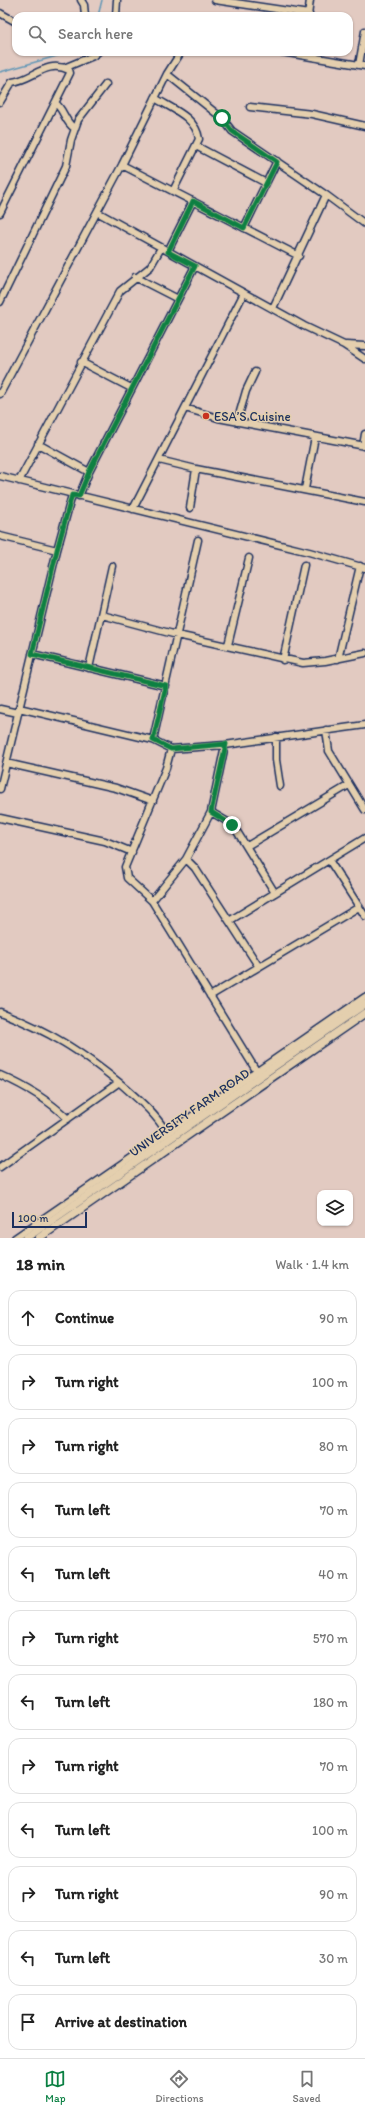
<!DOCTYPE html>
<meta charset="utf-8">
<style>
body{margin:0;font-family:Itim,sans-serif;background:#f6f6f6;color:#222}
.controls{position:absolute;right:12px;bottom:12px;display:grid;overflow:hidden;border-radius:8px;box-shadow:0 1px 3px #0004}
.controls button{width:36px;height:36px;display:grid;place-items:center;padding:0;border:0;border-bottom:1px solid #e0e0e0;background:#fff;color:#222;font:20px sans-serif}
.scale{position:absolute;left:12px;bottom:10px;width:75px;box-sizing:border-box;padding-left:4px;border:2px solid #1b2f5e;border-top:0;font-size:11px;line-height:14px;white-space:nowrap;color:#1b2f5e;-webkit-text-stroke:3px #e4cfae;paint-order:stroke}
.stop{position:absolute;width:12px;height:12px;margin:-9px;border:3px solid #0b8043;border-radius:50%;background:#fff}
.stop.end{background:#0b8043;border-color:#fff;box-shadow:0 1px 4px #0008}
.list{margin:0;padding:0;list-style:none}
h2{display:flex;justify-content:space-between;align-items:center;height:52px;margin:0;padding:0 16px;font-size:17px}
h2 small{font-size:13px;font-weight:400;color:#767676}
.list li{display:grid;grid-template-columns:26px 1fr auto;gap:12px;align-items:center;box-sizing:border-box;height:56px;margin:0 8px 8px;padding:0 8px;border:1px solid #e0e0e0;border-radius:12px}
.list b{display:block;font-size:15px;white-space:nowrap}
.list em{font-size:13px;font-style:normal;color:#767676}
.icon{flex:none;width:22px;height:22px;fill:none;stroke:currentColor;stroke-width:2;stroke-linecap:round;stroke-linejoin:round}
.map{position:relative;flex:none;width:365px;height:1238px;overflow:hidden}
.search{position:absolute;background:#fff;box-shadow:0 1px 3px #0004;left:12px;right:12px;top:12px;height:44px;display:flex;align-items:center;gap:10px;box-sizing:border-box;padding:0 14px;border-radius:12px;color:#767676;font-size:15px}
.sheet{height:820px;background:#fff}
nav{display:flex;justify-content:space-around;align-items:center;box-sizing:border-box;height:56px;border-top:1px solid #e0e0e0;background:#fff;font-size:11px;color:#767676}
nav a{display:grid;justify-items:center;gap:2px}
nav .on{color:#0b8043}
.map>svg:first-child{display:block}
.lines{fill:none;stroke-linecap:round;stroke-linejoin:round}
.stream{stroke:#6297b7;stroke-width:1.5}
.minor-casing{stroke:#1b2f5e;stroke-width:9}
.tertiary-casing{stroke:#1b2f5e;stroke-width:10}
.minor{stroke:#e4cfae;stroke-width:6}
.tertiary{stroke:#e4cfae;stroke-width:7}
.route{stroke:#0b8043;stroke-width:5}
.poi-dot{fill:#c8321e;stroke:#e4cfae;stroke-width:1.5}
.labels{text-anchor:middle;stroke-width:3;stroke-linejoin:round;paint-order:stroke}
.poi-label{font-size:13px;fill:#1b2f5e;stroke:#e4cfae;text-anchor:start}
.street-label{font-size:13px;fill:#1b2f5e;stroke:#e4cfae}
</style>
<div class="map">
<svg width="365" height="1238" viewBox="0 0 365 1238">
<rect width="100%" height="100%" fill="#e2cac1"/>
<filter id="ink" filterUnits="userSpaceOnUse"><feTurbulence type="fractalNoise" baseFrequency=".025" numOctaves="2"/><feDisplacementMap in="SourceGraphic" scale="8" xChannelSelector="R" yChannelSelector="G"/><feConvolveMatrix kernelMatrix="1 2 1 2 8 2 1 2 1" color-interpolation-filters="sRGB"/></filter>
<g filter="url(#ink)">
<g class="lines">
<path class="stream" d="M98 16 102 0
M0 72 71 52"/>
<defs>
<path id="minor" d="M81 0 84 5 85 16
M215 0 309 14
M0 13 16 22
M116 16 117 0
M308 16 310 0
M282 52 365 66
M359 65 365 31
M64 68 93 56 98 52
M167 74 222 118 232 131 326 195 365 224
M155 98C172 109 196 117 199 139L173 191
M0 102 12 82C33 80 46 59 69 70L70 73 0 213
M55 103C64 109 64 121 74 128
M250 107 312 114 365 126
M196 146 266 183
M122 165 299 256
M97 212 304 326 344 345 365 359
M244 228 277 161
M168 251 193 201
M135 277 178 299
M0 302 66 166 71 140 78 120 106 84
M273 308 326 195
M346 345 365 346
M81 362 131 388
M0 394 122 165 167 74 181 52
M185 408 218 418 365 446
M237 422 246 391 255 372
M38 444 89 472
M363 446 365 434
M159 460 196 469 365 502
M0 476 309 552 365 568
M19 481 120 291 150 267 161 248
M305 489 315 437
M79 496 89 472 195 266
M190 508 196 469
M133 509 244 293
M0 536 57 550
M102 615 177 635 303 663 325 661 365 653
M228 645 249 558
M32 654 166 686
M338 659 360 566
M283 660 304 565
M89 668 112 566
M19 708 153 740 171 749 225 745 365 725
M0 709 18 713
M326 730 329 751 365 810
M276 737V760L280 786
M153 740 198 540
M171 749 166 768 125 867 127 878 152 901 257 1072
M6 763 116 788 153 801
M0 789 57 550 72 495
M211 812 233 825 275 893
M0 818 105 841 132 852
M247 846 349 785
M186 859 195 868 259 967
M329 860 365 916
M152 901 186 859 211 812 225 745
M229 921 365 838
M210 996 359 907
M0 1012C51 1032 79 1050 121 1084 139 1100 155 1113 167 1133
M0 1075C25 1086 49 1100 68 1119
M0 1167 118 1083
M15 1238 365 997"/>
<path id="tertiary" d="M26 1238 365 1004
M39 1238 365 1013"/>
</defs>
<use href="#minor" class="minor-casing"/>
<use href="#tertiary" class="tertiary-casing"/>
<use href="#minor" class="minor"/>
<use href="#tertiary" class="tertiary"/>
</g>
</g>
<g class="lines" filter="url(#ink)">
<path class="route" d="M222 118 232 131 277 162 244 228 193 201 168 252 195 266 89 472 79 496 72 495 57 550 32 654 166 686 153 740 171 749 226 744 211 812 232 825"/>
</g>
<circle class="poi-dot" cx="206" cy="416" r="4"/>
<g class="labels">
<g class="poi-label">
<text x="214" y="421">ESA’S Cuisine</text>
</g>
<g class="street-label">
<text transform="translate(189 1112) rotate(-35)" y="5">UNIVERSITY FARM ROAD</text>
</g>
</g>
</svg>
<div class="controls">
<button><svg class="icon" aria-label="layers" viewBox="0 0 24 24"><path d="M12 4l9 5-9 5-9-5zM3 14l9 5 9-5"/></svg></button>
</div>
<div class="scale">100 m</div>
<div class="stop" style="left:222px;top:118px"></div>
<div class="stop end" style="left:232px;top:825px"></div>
<div class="search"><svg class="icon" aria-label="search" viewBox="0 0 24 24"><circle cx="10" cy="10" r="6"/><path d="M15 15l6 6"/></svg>Search here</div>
</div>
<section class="sheet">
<h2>18 min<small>Walk · 1.4 km</small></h2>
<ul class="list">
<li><svg class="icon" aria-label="ahead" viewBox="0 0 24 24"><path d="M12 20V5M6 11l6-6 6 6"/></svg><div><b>Continue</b></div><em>90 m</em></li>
<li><svg class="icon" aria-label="right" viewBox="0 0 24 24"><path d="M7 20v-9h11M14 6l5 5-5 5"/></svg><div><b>Turn right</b></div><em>100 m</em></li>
<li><svg class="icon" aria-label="right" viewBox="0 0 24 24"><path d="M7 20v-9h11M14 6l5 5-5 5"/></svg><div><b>Turn right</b></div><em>80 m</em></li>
<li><svg class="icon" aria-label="left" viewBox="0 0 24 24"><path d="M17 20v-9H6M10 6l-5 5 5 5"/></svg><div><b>Turn left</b></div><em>70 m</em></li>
<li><svg class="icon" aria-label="left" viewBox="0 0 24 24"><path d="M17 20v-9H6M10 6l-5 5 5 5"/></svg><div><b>Turn left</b></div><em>40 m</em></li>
<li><svg class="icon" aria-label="right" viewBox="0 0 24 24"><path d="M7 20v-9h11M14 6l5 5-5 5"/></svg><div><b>Turn right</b></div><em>570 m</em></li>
<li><svg class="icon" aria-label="left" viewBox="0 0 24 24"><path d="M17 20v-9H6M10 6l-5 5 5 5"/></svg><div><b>Turn left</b></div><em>180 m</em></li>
<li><svg class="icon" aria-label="right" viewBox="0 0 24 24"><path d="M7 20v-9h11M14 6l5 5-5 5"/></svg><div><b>Turn right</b></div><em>70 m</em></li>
<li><svg class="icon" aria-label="left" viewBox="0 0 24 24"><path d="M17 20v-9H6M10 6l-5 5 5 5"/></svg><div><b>Turn left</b></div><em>100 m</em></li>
<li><svg class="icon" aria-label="right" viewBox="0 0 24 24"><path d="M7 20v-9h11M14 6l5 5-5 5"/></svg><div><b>Turn right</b></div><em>90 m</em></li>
<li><svg class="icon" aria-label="left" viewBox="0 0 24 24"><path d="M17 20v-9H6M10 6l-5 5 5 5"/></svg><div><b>Turn left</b></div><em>30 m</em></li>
<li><svg class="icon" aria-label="arrive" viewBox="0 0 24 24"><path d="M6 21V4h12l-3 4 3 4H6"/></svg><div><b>Arrive at destination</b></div></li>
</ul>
</section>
<nav>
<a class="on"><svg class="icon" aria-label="map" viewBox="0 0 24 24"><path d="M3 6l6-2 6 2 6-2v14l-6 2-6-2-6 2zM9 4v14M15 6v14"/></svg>Map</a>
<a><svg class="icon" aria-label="directions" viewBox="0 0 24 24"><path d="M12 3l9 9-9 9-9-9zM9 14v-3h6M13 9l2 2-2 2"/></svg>Directions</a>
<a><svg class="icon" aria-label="saved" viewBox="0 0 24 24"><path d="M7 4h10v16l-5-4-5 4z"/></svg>Saved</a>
</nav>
